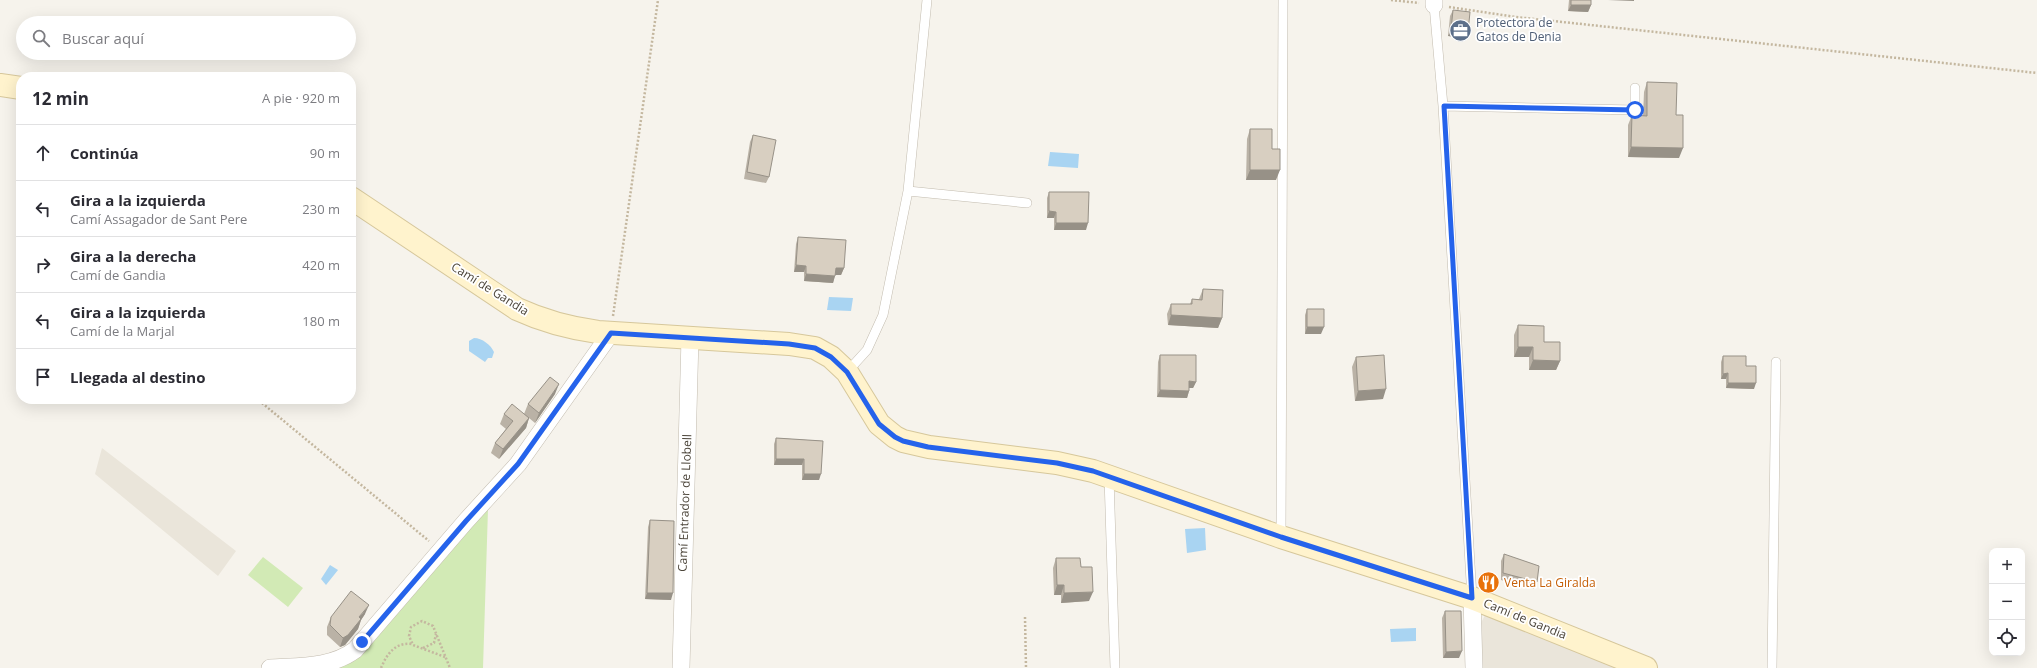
<!DOCTYPE html>
<html lang="es">
<meta charset="utf-8">
<style>
body{margin:0;font-family:"Open Sans",sans-serif;background:#f7f7f7;color:#2b2b33}
.controls{position:absolute;right:12px;bottom:12px;display:grid;overflow:hidden;border-radius:8px;box-shadow:0 4px 16px #0002}
.controls button{width:36px;height:36px;display:grid;place-items:center;padding:0;border:0;border-bottom:1px solid #e1e1e2;background:#fff;color:#2b2b33;font:20px sans-serif}
.stop{position:absolute;width:12px;height:12px;margin:-9px;border:3px solid #2563eb;border-radius:50%;background:#fff}
.stop.end{background:#2563eb;border-color:#fff;box-shadow:0 1px 4px #0008}
.list{margin:0;padding:0;list-style:none}
h2{display:flex;justify-content:space-between;align-items:center;height:52px;margin:0;padding:0 16px;font-size:17px}
h2 small{font-size:13px;font-weight:400;color:#7c7c81}
.list li{display:grid;grid-template-columns:26px 1fr auto;gap:12px;align-items:center;box-sizing:border-box;height:56px;padding:0 16px;border-top:1px solid #e1e1e2}
.list b{display:block;font-size:15px;white-space:nowrap}
.list p{margin:0;font-size:13px;white-space:nowrap;color:#7c7c81}
.list em{font-size:13px;font-style:normal;color:#7c7c81}
.icon{flex:none;width:22px;height:22px;fill:none;stroke:currentColor;stroke-width:2;stroke-linecap:round;stroke-linejoin:round}
.map{position:relative;flex:none;width:2037px;height:668px;overflow:hidden}
.search{position:absolute;background:#fff;box-shadow:0 4px 16px #0002;left:16px;top:16px;width:340px;height:44px;display:flex;align-items:center;gap:10px;box-sizing:border-box;padding:0 14px;border-radius:22px;color:#7c7c81;font-size:15px}
.panel{position:absolute;background:#fff;box-shadow:0 4px 16px #0002;left:16px;top:72px;width:340px;height:332px;border-radius:16px}
.map>svg:first-child{display:block}
.residential{fill:#eae5da}
.green{fill:#d2eab5}
.water{fill:#a9d4f2}
.lines{fill:none;stroke-linecap:round;stroke-linejoin:round}
.lane-casing{stroke:#c2bbae;stroke-width:10}
.street-casing{stroke:#c2bbae;stroke-width:18}
.secondary-casing{stroke:#d6c79b;stroke-width:24}
.path{stroke:#c4b79f;stroke-width:2.5;stroke-dasharray:2 2;stroke-linecap:butt}
.lane{stroke:#fff;stroke-width:9}
.street{stroke:#fff;stroke-width:17}
.secondary{stroke:#fff3cd;stroke-width:22}
.wall{fill:#bab2a6}
.shaded-wall{fill:#979187}
.building{fill:#d8cfc1;stroke:#979187}
.route{stroke:#2563eb;stroke-width:5}
.labels{text-anchor:middle;stroke-width:3.5;stroke-linejoin:round;paint-order:stroke}
.service-label{font-size:12px;fill:#4e5e75;stroke:#fff;text-anchor:start}
.street-label{font-size:12px;fill:#4b4439;stroke:#fff}
.food-label{font-size:12px;fill:#c56008;stroke:#fff;text-anchor:start}
</style>
<div class="map">
<svg width="2037" height="668" viewBox="0 0 2037 668">
<rect width="100%" height="100%" fill="#f6f3ec"/>
<path class="residential" d="M102 448 236 551 218 576 95 474Z
M1485 615 1628 668H1483L1481 623Z"/>
<path class="green" d="M488 509 483 668H336Z
M263 557 303 588 288 607 248 575Z"/>
<path class="water" d="M1050 152 1079 154 1078 168 1048 166Z
M829 297 853 298 851 311 827 310Z
M474 338C482 338 491 345 494 352L492 358H488L485 362 469 351V341Z
M1205 528 1206 550 1187 553 1185 529Z
M330 565 338 570 326 585 321 579Z
M1416 628V641L1391 642 1390 629Z"/>
<g class="lines">
<defs>
<path id="lane" d="M1434 5 1443 106 1472 598
M1443 106 1635 110V88
M908 191 1027 203
M847 372 867 350 883 315 908 191 927 0
M1109 477 1115 668
M1281 537 1283 0
M1772 668 1776 362"/>
<path id="street" d="M1434 0V5
M1472 598 1474 668
M270 668C299 666 331 668 355 650L466 521 518 464 611 333
M681 668 690 338"/>
<path id="secondary" d="M0 85 21 88
M351 198 517 309C543 321 569 328 598 332L789 344 815 348 831 357 847 372 879 424 895 437 903 441 929 447 1057 463 1093 471 1281 537 1472 598 1646 668"/>
</defs>
<use href="#lane" class="lane-casing"/>
<use href="#street" class="street-casing"/>
<use href="#secondary" class="secondary-casing"/>
<path class="path" d="M1391 0 1419 3
M1449 7 1516 17 2037 73
M613 316 658 0
M262 403 429 541
M1025 617 1026 668
M423 648 434 643 436 634
M445 657 413 645 409 636 411 627 422 621 433 626 450 668
M381 668C387 654 395 642 412 644"/>
<use href="#lane" class="lane"/>
<use href="#street" class="street"/>
<use href="#secondary" class="secondary"/>
</g>
<path class="wall" d="M1569 0H1591V5L1588 12 1568 11Z
M1453 10 1465 38 1448 36 1450 16Z
M1647 82 1676 115 1679 158 1628 157V125L1632 115 1643 116 1644 92Z
M1250 129 1272 149 1276 180H1246L1247 139Z
M753 135 769 177 766 183 744 179 750 142Z
M1049 192 1086 230H1054V218H1047V198Z
M798 237 844 268 841 275H835L833 283 804 281V272H794L796 244Z
M1203 289 1222 318 1218 328 1168 325 1167 314 1171 304H1190L1192 299H1199Z
M1307 309 1321 334H1305V315Z
M1518 325 1544 342 1560 361 1556 370H1529V357H1514V335Z
M1160 355 1196 382 1193 388H1189V391L1187 398 1157 397 1158 362Z
M1723 356 1746 366 1754 389 1726 388V379H1721V362Z
M1356 357 1383 399 1355 401 1352 367Z
M555 394 535 423 529 418 526 428 499 459 491 453 495 443 506 429 500 424 504 414H524L528 404Z
M776 438 823 441 819 480H802V465H774V444Z
M650 520 671 600 645 599 648 527Z
M1504 554 1537 582 1534 589 1501 580V561Z
M1056 558 1081 567 1089 601 1061 603V595H1054L1053 568Z
M1445 611 1459 658H1443L1442 618Z
M365 614 361 620 358 629 345 645 340 647 327 635V627L331 617Z"/>
<path class="shaded-wall" d="M1608 0H1634V1Z
M1571 5H1591L1588 12 1568 11Z
M1451 30 1468 32 1465 38 1448 36Z
M1631 147 1683 148 1679 158 1628 157Z
M1250 170H1280L1276 180H1246Z
M1049 211 1056 212 1054 218H1047Z
M1056 223H1088L1086 230H1054Z
M796 265 806 266 804 272H794Z
M836 268H844L841 275H834Z
M806 274 835 276 833 283 804 281Z
M1171 315 1222 318 1218 328 1168 325Z
M1307 327H1324L1321 334H1305Z
M1518 347H1533L1529 357H1514Z
M1533 360 1560 361 1556 370H1529Z
M1728 373 1726 379H1721L1723 374Z
M1189 381 1196 382 1193 388H1187Z
M1728 383H1756L1754 389 1726 388Z
M559 384 555 394 535 423 539 413Z
M1386 389 1383 399 1355 401 1358 391Z
M1160 390 1189 391 1187 398 1157 397Z
M529 418 526 428 499 459 503 449Z
M776 459H804L802 465H774Z
M804 474H821L819 480H802Z
M1057 585H1064L1061 595H1054Z
M1093 592 1089 601 1061 603 1064 593Z
M647 593H673L671 600 645 599Z
M369 605 365 614 361 620 358 629 345 645 340 647 343 638Z
M1462 651 1459 658H1443L1446 652Z"/>
<path class="building" d="M1571 0H1591V5H1571Z
M1453 10 1470 12 1468 32 1451 30Z
M1647 82 1677 83 1676 115H1683V148L1631 147 1632 115 1647 116Z
M1250 129H1272V149H1280V170H1250Z
M753 135 776 140 769 177 747 172Z
M1049 192H1089L1088 223H1056V212L1049 211Z
M798 237 846 240 844 268H836L835 276 806 274V266L796 265Z
M1203 289 1223 290 1222 318 1171 315V304H1192V299L1202 300Z
M1307 309H1324V327H1307Z
M1518 325 1544 326V342H1560V361L1533 360V347H1518Z
M1160 355H1196V382L1189 381V391L1160 390Z
M1384 355 1386 389 1358 391 1356 357Z
M1723 356H1746V366H1756V383H1728V373L1723 374Z
M550 377 559 384 539 413 528 404Z
M512 404 529 418 503 449 495 443 513 421 504 414Z
M776 438 823 441 821 474H804V459H776Z
M650 520 674 521 673 593H647Z
M1504 554 1539 566 1537 582 1503 573Z
M1056 558H1080L1081 567H1092L1093 592 1064 593V585H1057Z
M351 591 369 605 359 617 361 619 348 635 343 638 330 625 331 617Z
M1445 611H1461L1462 651 1446 652Z"/>
<g class="lines">
<path class="route" d="M362 642 466 521 518 464 611 333 789 344 815 348 831 357 847 372 879 424 895 437 903 441 928 447 1057 463 1093 471 1281 537 1472 598 1444 106 1635 110"/>
</g>
<defs>
<symbol id="office-disc" viewBox="-11 -11 22 22"><circle r="9.5" fill="#5c6f8a" stroke="#fff"/><path d="M-6-3h4V-5.5h4V-3h4V5H-6ZM-1-4.5V-3h2v-1.5ZM-6 0V1H6V0Z" fill="#fff"/></symbol>
<symbol id="restaurant-disc" viewBox="-11 -11 22 22"><circle r="9.5" fill="#e8710a" stroke="#fff"/><path d="M-5-6h1v4h1v-4h1v4h1v-4h1v5L-1.5 .5V6h-2V.5L-5-1ZM5-6V6H3V1.5H1.5Q1.5-4 5-6Z" fill="#fff"/></symbol>
</defs>
<g fill-rule="evenodd">
<use href="#office-disc" x="1448" y="18" width="25" height="25"/>
<use href="#restaurant-disc" x="1476" y="570" width="25" height="25"/>
</g>
<g class="labels">
<g class="service-label">
<text x="1476" y="27">Protectora de<tspan x="1476" dy="14">Gatos de Denia</tspan></text>
</g>
<g class="street-label">
<text transform="translate(490 289) rotate(32)" y="4">Camí de Gandia</text>
<text transform="translate(685 503) rotate(-88)" y="4">Camí Entrador de Llobell</text>
<text transform="translate(1525 619) rotate(22)" y="4">Camí de Gandia</text>
</g>
<g class="food-label">
<text x="1504" y="587">Venta La Giralda</text>
</g>
</g>
</svg>
<div class="controls">
<button>+</button>
<button>−</button>
<button><svg class="icon" aria-label="locate" viewBox="0 0 24 24"><circle cx="12" cy="12" r="6"/><path d="M12 2v4M12 18v4M2 12h4M18 12h4"/></svg></button>
</div>
<div class="stop" style="left:1635px;top:110px"></div>
<div class="stop end" style="left:362px;top:642px"></div>
<div class="search"><svg class="icon" aria-label="search" viewBox="0 0 24 24"><circle cx="10" cy="10" r="6"/><path d="M15 15l6 6"/></svg>Buscar aquí</div>
<section class="panel">
<h2>12 min<small>A pie · 920 m</small></h2>
<ul class="list">
<li><svg class="icon" aria-label="ahead" viewBox="0 0 24 24"><path d="M12 20V5M6 11l6-6 6 6"/></svg><div><b>Continúa</b></div><em>90 m</em></li>
<li><svg class="icon" aria-label="left" viewBox="0 0 24 24"><path d="M17 20v-9H6M10 6l-5 5 5 5"/></svg><div><b>Gira a la izquierda</b><p>Camí Assagador de Sant Pere</p></div><em>230 m</em></li>
<li><svg class="icon" aria-label="right" viewBox="0 0 24 24"><path d="M7 20v-9h11M14 6l5 5-5 5"/></svg><div><b>Gira a la derecha</b><p>Camí de Gandia</p></div><em>420 m</em></li>
<li><svg class="icon" aria-label="left" viewBox="0 0 24 24"><path d="M17 20v-9H6M10 6l-5 5 5 5"/></svg><div><b>Gira a la izquierda</b><p>Camí de la Marjal</p></div><em>180 m</em></li>
<li><svg class="icon" aria-label="arrive" viewBox="0 0 24 24"><path d="M6 21V4h12l-3 4 3 4H6"/></svg><div><b>Llegada al destino</b></div></li>
</ul>
</section>
</div>
